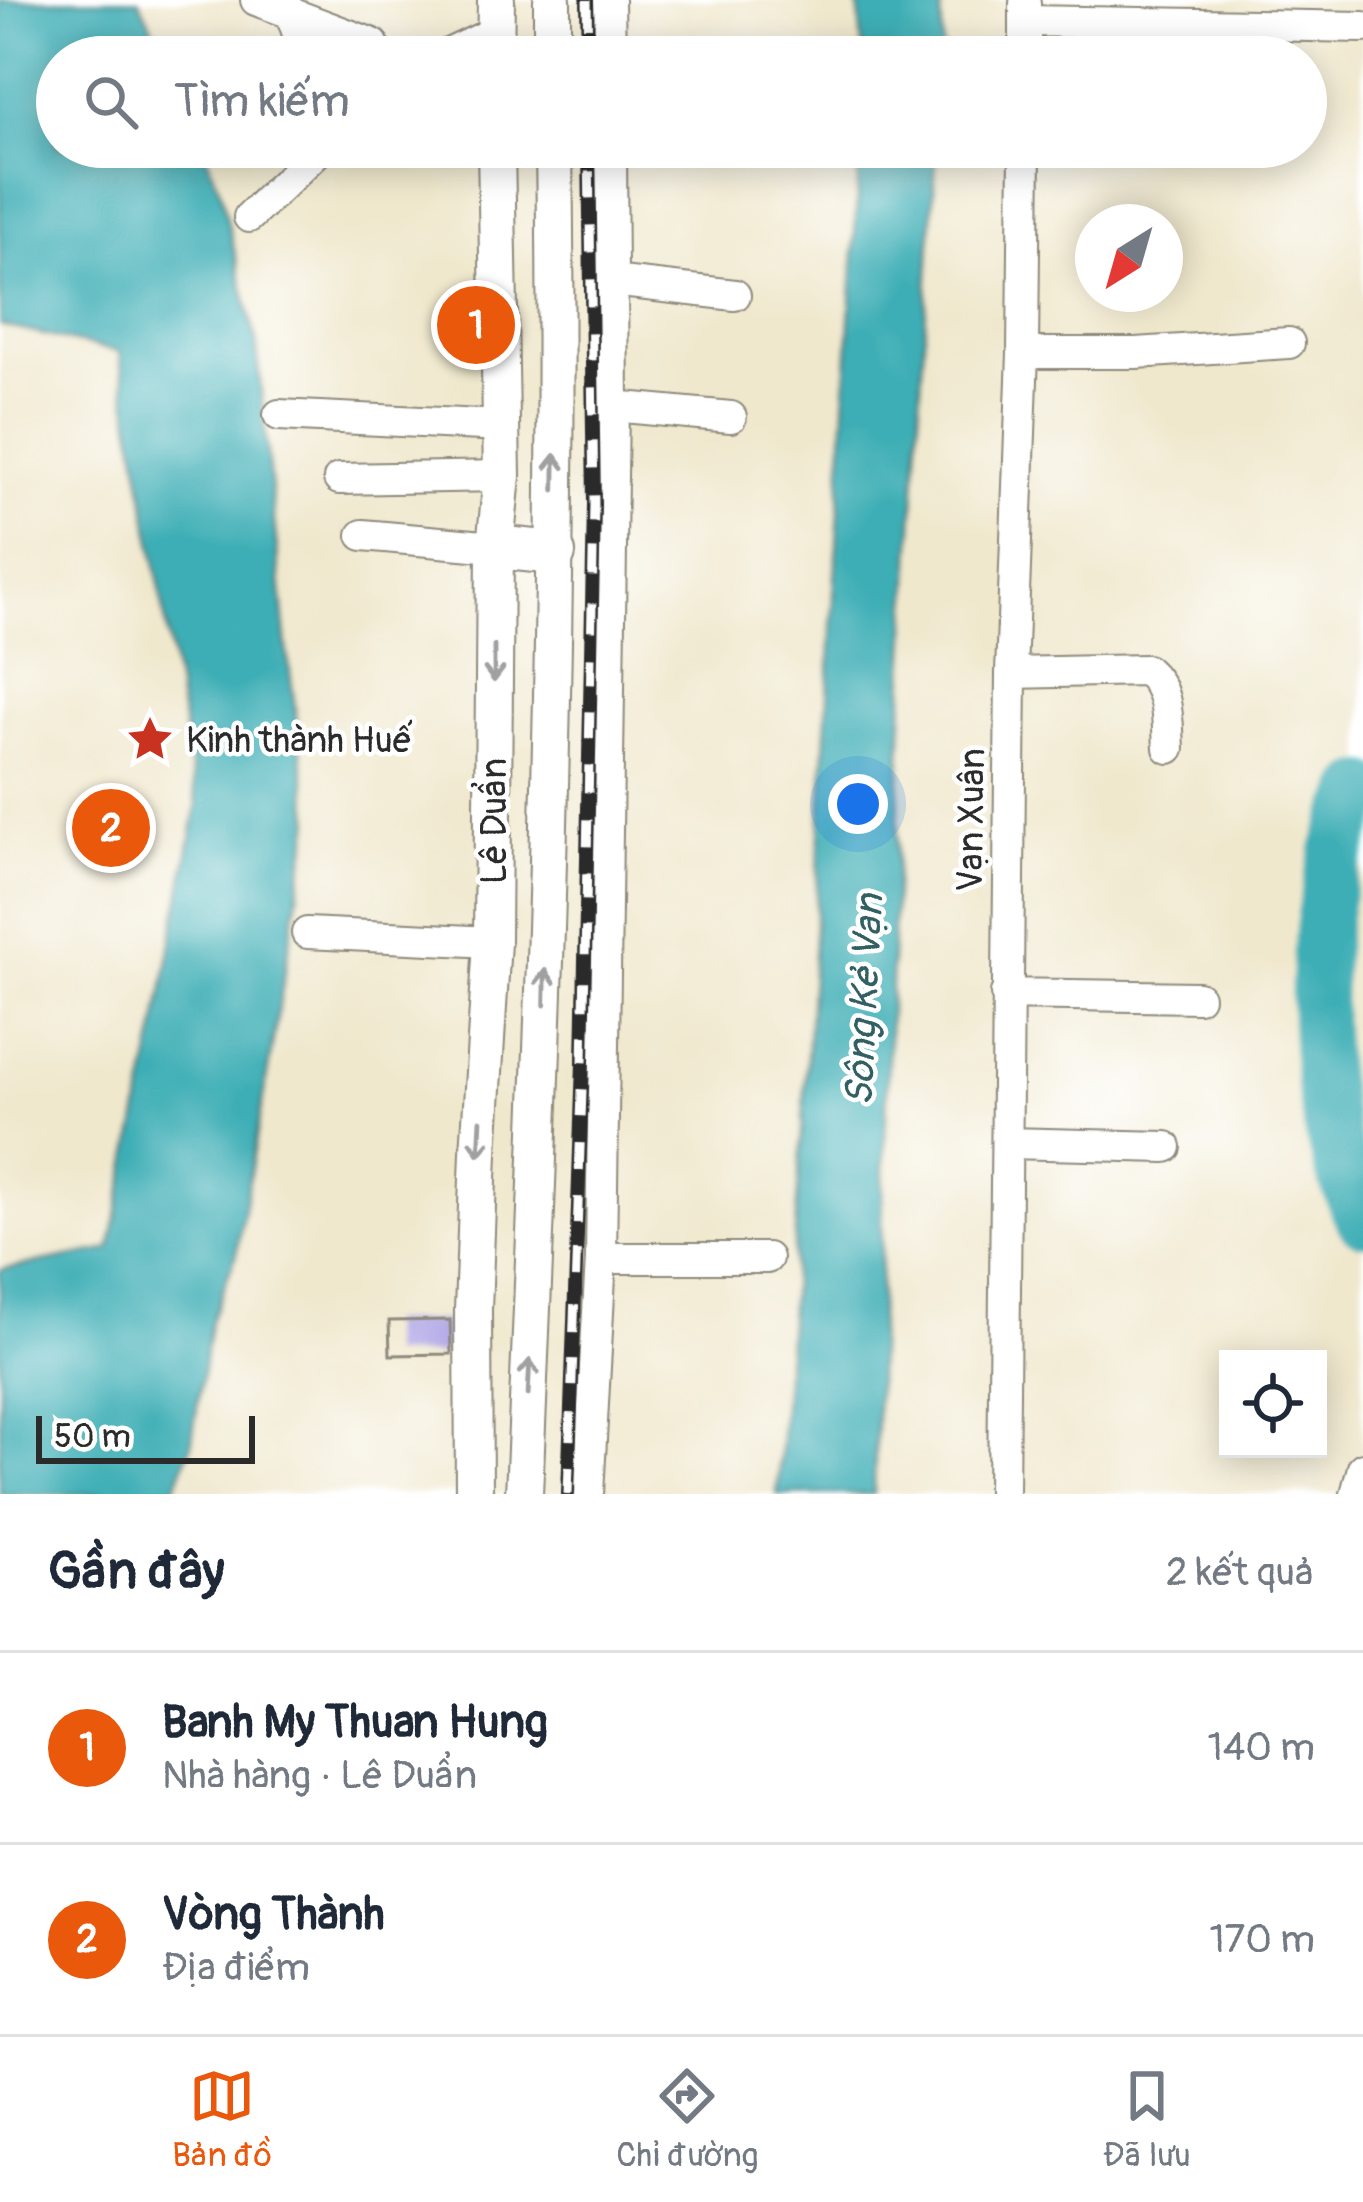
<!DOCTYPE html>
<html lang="vi">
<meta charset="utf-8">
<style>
body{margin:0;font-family:Pangolin,sans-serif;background:#f6f6f7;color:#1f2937}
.controls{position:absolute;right:36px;bottom:36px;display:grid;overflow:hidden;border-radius:0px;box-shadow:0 6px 30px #0003}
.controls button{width:108px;height:108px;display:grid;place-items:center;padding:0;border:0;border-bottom:3px solid #e0e1e3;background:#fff;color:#1f2937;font:60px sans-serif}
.compass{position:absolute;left:1075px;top:204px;width:108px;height:108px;border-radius:50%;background:#fff;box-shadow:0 6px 30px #0003;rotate:217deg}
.scale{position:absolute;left:36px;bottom:30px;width:219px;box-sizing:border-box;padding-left:12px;border:6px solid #2b2b2b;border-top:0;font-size:33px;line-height:42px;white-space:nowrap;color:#2b2b2b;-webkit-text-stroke:9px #fff;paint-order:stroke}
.you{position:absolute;left:858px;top:804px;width:42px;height:42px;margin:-30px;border:9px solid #fff;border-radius:50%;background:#1a73e8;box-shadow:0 0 0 18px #1a73e833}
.badge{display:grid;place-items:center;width:78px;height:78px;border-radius:50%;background:#ea580c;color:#fff;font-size:39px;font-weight:700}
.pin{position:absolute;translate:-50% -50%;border:6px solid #fff;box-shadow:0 3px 12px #0006}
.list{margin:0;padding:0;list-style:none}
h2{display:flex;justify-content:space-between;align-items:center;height:156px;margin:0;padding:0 48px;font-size:51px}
h2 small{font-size:39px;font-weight:400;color:#747a83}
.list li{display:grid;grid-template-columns:78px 1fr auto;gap:36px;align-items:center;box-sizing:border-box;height:192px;padding:0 48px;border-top:3px solid #e0e1e3}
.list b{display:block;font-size:45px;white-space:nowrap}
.list p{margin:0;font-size:39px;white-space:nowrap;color:#747a83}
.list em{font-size:39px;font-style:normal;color:#747a83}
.icon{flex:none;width:66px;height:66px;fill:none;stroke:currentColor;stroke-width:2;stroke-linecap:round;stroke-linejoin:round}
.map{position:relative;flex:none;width:1363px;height:1494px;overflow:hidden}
.search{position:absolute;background:#fff;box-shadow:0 6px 30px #0003;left:36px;right:36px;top:36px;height:132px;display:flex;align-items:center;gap:30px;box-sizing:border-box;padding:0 42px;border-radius:66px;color:#747a83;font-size:45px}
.sheet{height:540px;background:#fff}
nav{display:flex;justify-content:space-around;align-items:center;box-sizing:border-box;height:168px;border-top:3px solid #e0e1e3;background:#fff;font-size:33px;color:#747a83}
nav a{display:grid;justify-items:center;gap:6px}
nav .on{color:#ea580c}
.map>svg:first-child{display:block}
.water{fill:#3daeb5;stroke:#346c70;stroke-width:3}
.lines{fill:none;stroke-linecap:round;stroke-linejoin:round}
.river{stroke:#3daeb5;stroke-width:54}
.building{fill:#b1a7e6}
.minor-casing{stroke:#8e8a7c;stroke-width:34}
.major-casing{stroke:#8e8a7c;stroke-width:40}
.highway-casing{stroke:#8e8a7c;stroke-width:46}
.minor{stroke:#fff;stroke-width:30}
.major{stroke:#fff;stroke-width:36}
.highway{stroke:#fff;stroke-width:42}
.rail-casing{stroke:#2b2b2b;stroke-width:14}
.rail{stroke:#fff;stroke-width:9;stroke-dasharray:27;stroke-linecap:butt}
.oneway{stroke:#a0a0a0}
.labels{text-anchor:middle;stroke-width:9;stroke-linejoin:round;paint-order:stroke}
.poi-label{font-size:36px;fill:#2b2b2b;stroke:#fff;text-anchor:start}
.street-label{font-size:36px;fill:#2b2b2b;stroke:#fff}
.water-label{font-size:39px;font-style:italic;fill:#325f62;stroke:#fff}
</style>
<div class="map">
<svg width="1363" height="1494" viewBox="0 0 1363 1494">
<rect width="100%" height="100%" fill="#fff"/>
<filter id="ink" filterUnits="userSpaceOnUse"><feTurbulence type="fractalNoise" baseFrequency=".00833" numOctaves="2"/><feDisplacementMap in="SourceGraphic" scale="24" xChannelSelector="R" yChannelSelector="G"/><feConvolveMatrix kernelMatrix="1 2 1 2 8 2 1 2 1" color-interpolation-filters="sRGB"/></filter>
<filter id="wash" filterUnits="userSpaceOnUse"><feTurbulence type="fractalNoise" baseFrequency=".004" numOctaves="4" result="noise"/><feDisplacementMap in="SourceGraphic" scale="48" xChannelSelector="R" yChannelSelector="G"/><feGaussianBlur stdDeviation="2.7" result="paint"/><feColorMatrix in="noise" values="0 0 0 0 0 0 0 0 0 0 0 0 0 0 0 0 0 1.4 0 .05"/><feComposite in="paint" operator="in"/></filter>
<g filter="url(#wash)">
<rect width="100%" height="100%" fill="#f0e8cd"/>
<path class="water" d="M0 0H139L166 57H57V147H203L220 190 256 341 288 657 311 821 236 1255 210 1324 191 1446 173 1494H0V1270L110 1249 156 1029 197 804 119 352 0 325Z
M858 0H941L943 57H863Z
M860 147H937C905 595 886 1045 874 1494H777L807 1059Z"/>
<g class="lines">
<path class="river" d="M1363 789C1307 894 1305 1067 1345 1177 1351 1191 1355 1206 1363 1219"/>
</g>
<g id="blocks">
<path class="building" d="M450 1320 451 1354 390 1355 389 1321Z"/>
</g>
</g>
<g filter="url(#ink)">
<use href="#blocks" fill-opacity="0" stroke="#8e8a7c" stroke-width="3"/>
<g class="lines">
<defs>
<path id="minor" d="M256 0 373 44 374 57
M609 0 610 57
M1025 3V57
M290 11 306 57
M1026 21 1363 27
M442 57 495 32
M249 217 322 147
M612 281 735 295
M1023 353H1136L1289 343
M613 406 731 417
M279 415 502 426
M339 479 502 476
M363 535 495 547
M1011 673 1146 670C1170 690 1167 719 1169 748
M307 933 492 942
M1006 994 1198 997
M1007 1143 1166 1147
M601 1258H767
M588 1494 601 1258 613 406 611 147
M1003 1494 1011 673 1023 353 1025 147
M1356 1494 1363 1468"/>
<path id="major" d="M552 0V57
M495 57 496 0
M474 1494 473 1310 479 1153 492 942 495 547 502 476 496 147
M524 1494C544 1045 561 596 554 147"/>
<path id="highway" d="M495 547 554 553"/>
</defs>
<use href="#minor" class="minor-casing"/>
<use href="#major" class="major-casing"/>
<use href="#highway" class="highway-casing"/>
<use href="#minor" class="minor"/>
<use href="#major" class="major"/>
<use href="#highway" class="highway"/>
<defs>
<path id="rail" d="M587 0 588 57
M568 1494 583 1062 594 504 589 147"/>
</defs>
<use href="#rail" class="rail-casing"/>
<use href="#rail" class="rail"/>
</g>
<defs><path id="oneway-shaft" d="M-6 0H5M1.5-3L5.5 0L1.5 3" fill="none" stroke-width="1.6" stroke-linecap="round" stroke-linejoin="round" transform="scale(3)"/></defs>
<g class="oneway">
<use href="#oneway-shaft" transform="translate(555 472) rotate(-89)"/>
<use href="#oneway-shaft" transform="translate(494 664) rotate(90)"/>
<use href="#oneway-shaft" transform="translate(545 987) rotate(-89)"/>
<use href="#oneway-shaft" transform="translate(480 1138) rotate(93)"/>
<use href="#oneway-shaft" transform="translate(529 1377) rotate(-87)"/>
</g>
</g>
<defs>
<symbol id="sight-bare" viewBox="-9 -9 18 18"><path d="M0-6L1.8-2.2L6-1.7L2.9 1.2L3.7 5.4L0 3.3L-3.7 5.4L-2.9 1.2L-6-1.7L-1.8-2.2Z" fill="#c8321e" stroke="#fff" stroke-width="2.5" paint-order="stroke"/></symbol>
</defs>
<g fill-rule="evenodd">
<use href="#sight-bare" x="117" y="706" width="66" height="66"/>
</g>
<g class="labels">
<g class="poi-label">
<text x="186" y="752">Kinh thành Huế</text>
</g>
<g class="street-label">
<text transform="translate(970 820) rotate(-89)" y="13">Vạn Xuân</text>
<text transform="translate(493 821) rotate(-90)" y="13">Lê Duẩn</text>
</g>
<g class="water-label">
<text transform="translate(863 1000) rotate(-87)" y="14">Sông Kẻ Vạn</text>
</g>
</g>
</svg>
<div class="controls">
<button><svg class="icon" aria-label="locate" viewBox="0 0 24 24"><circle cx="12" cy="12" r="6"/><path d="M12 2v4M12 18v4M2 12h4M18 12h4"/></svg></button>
</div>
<svg class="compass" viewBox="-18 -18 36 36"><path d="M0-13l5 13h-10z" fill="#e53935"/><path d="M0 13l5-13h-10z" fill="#747a83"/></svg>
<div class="scale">50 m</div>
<div class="you"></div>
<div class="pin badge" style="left:476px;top:325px">1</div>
<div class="pin badge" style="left:111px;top:828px">2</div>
<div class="search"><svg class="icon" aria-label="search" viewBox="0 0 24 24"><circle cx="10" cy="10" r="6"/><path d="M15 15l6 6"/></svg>Tìm kiếm</div>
</div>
<section class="sheet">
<h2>Gần đây<small>2 kết quả</small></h2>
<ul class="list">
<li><span class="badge">1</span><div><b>Banh My Thuan Hung</b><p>Nhà hàng · Lê Duẩn</p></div><em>140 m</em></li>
<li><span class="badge">2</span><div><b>Vòng Thành</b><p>Địa điểm</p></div><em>170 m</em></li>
</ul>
</section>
<nav>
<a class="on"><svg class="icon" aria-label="map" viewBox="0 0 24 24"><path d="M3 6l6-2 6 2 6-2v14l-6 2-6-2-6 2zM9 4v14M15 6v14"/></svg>Bản đồ</a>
<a><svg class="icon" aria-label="directions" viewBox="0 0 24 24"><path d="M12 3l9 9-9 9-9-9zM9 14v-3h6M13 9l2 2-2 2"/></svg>Chỉ đường</a>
<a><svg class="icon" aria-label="saved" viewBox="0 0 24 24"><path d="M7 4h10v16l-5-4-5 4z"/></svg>Đã lưu</a>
</nav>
